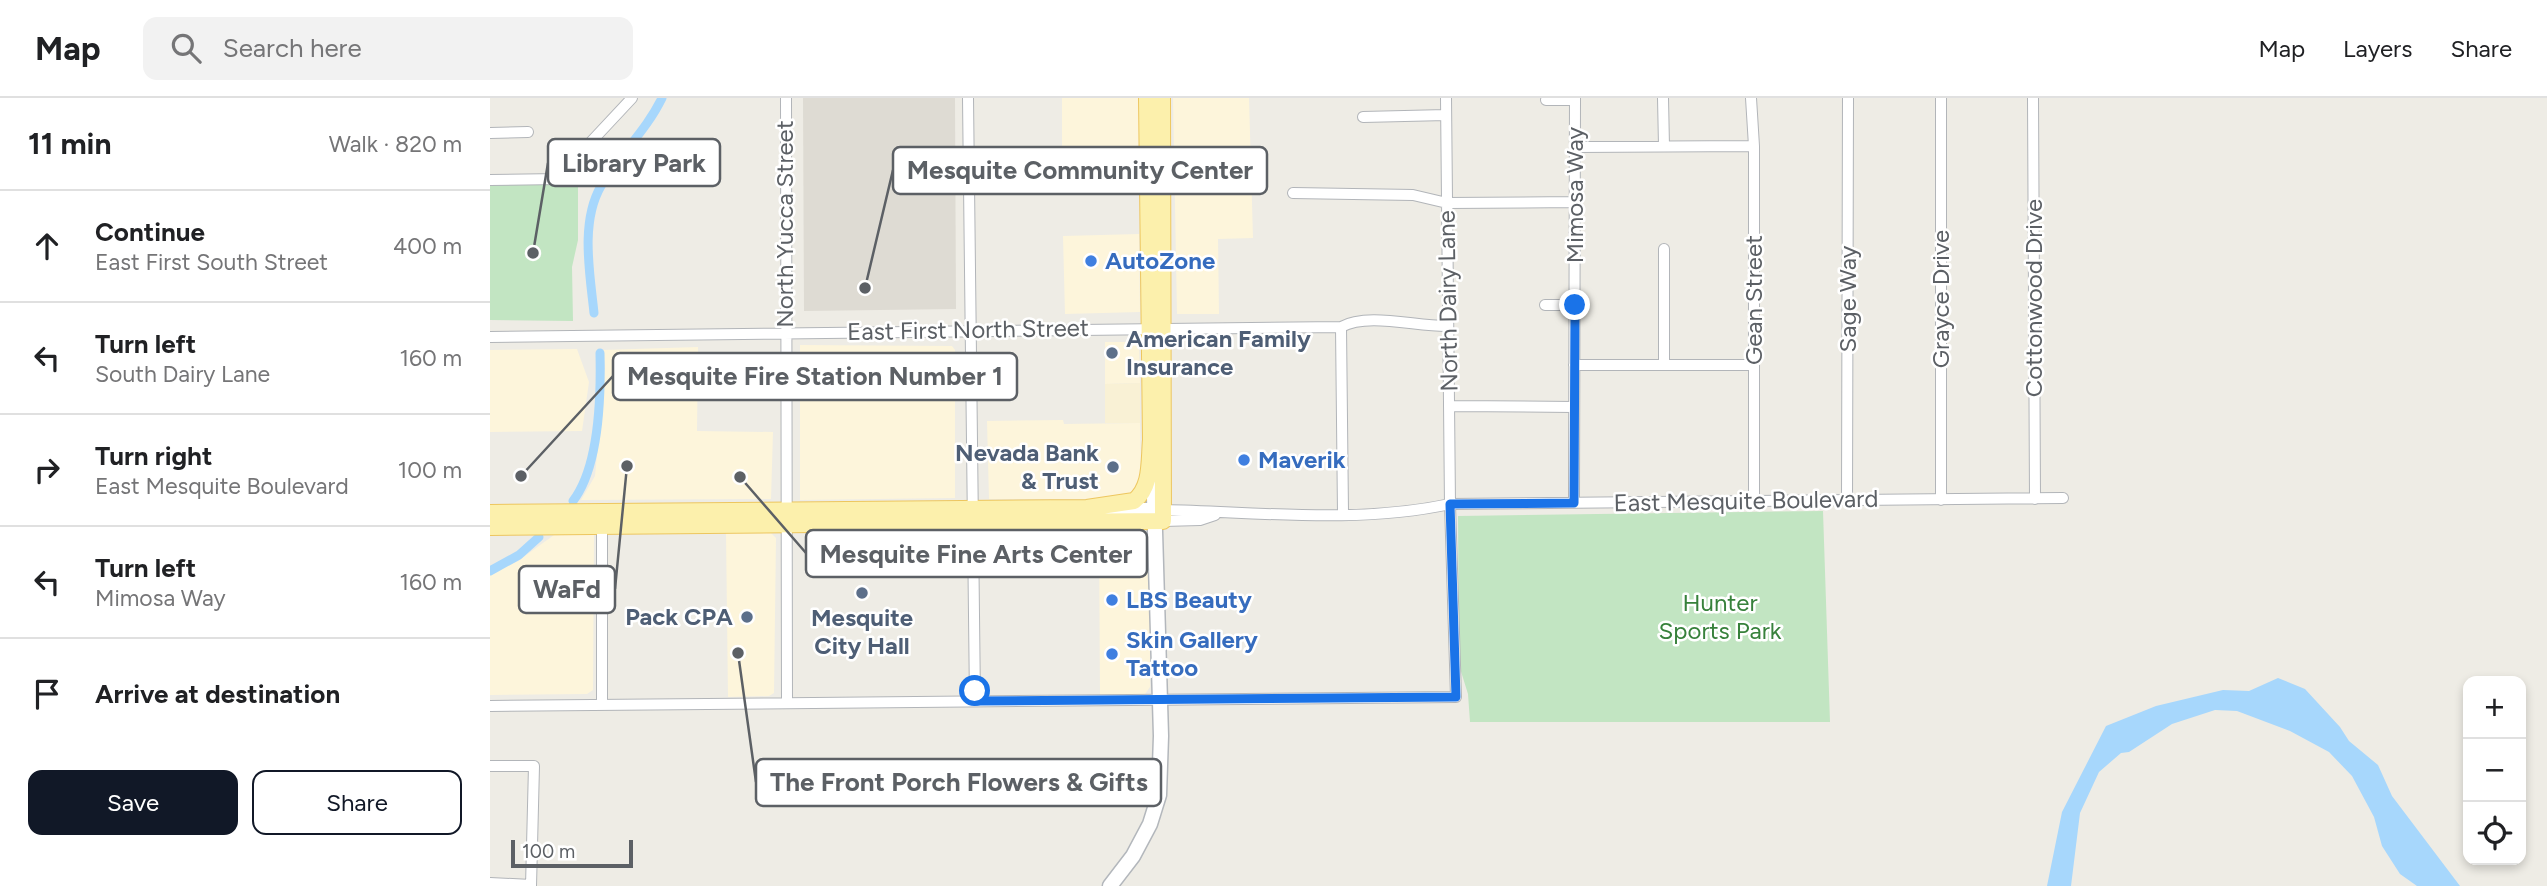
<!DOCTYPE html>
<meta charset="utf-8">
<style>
body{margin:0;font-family:Figtree,sans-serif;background:#f2f2f2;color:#202124}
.controls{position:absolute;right:21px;bottom:21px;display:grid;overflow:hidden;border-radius:14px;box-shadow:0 4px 10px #0003}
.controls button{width:63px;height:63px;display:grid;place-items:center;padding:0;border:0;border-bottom:2px solid #e0e0e0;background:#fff;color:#202124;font:35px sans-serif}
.scale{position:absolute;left:21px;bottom:18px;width:122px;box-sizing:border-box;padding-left:7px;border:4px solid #5c6065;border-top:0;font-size:19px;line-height:24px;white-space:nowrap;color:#5c6065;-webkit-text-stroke:5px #fff;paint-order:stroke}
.stop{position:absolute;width:21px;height:21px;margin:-16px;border:5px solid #1a73e8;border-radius:50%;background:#fff}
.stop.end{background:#1a73e8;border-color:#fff;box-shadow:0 2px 7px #0008}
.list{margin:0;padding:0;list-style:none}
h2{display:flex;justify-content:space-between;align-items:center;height:91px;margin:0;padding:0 28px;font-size:30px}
h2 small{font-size:23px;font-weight:400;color:#757577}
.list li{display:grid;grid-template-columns:46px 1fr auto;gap:21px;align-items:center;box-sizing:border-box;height:112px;padding:0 28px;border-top:2px solid #e0e0e0}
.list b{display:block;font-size:26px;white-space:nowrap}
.list p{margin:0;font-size:23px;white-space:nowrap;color:#757577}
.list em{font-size:23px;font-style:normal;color:#757577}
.actions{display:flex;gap:14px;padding:21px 28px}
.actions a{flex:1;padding:16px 0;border:2px solid #111827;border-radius:14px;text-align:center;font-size:24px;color:#111827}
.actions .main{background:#111827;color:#fff}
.icon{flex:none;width:38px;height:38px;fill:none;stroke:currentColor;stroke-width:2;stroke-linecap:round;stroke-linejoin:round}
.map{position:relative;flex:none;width:2057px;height:788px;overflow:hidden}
header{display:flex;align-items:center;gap:42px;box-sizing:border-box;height:98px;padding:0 35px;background:#fff;border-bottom:2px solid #e0e0e0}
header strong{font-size:33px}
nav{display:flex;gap:38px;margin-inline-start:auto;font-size:24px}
.search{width:490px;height:63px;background:#f2f2f2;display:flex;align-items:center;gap:18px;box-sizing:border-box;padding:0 24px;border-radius:14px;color:#757577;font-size:26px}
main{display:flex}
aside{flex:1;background:#fff}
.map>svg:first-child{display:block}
.commercial{fill:#fdf5db}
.education{fill:#dedbd3}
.green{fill:#c2e5c2}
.sand{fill:#f9f1d5}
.water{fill:#a7d7fc}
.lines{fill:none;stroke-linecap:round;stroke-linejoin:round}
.canal{stroke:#a7d7fc;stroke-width:9}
.minor-casing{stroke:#b2b5b9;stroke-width:12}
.secondary-casing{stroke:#b3b7bc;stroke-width:17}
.primary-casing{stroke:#edc65f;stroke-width:18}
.minor{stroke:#fff;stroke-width:10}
.secondary{stroke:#fff;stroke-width:14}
.primary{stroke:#fcf0ac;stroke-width:16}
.route{stroke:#1a73e8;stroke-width:9}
.shop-dot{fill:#3f7fe0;stroke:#fff;stroke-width:2.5}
.service-dot{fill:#5c6f8a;stroke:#fff;stroke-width:2.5}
.labels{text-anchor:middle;stroke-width:5;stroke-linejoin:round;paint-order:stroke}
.street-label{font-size:24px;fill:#5c6065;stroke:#fff}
.shop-label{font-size:24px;font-weight:bold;fill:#366cbe;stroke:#fff;text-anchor:start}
.service-label{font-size:24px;font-weight:bold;fill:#4e5e75;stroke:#fff;text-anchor:end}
.park-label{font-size:24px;fill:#37813b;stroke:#fff}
.leader{fill:none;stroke:#5c6065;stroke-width:2.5}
.callout-dot{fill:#5c6065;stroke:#fff;stroke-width:2.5}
.callout{fill:#fff;stroke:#5c6065;stroke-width:2.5}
.callout-label{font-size:26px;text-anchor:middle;font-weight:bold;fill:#5c6065}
</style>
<header>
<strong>Map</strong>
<div class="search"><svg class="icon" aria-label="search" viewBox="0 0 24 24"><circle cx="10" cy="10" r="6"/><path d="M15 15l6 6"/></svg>Search here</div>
<nav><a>Map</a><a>Layers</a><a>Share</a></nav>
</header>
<main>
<aside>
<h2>11 min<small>Walk · 820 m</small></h2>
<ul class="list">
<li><svg class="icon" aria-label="ahead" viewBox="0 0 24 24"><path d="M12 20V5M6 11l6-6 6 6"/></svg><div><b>Continue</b><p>East First South Street</p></div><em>400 m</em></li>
<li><svg class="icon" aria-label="left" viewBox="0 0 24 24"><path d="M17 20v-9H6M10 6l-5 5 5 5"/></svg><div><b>Turn left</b><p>South Dairy Lane</p></div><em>160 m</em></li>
<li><svg class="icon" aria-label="right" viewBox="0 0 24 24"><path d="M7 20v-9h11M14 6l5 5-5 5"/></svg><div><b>Turn right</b><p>East Mesquite Boulevard</p></div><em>100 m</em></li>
<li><svg class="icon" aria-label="left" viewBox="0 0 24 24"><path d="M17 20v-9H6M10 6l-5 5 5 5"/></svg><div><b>Turn left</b><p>Mimosa Way</p></div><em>160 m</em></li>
<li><svg class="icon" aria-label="arrive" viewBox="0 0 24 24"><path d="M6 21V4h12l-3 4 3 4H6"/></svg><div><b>Arrive at destination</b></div></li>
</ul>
<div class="actions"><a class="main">Save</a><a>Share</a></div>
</aside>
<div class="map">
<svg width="2057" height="788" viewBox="0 0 2057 788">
<rect width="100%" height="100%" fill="#eeece5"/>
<path class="commercial" d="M572 0H649V59H572Z
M683 0H759L763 140 728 141 729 216H687Z
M649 136 650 214 575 216 573 138Z
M615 244H649L650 285 615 286Z
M310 247 462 248 465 252V400L310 402Z
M208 249 207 333 283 334 281 401 91 402 105 378 115 269 113 252Z
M87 251 99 284 92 333 0 334V252Z
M573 322 574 326 650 325 651 376 644 394 620 401H499L497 323Z
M653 432 660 440V589L655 596 610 597 609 433Z
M279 433 286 440 284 595 279 598 238 599 236 435Z
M64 437H104L103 592 97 596 0 597V476L28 463Z"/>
<path class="education" d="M313 0H465L466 211 314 213Z"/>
<path class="green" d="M81 83 88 89V142L82 169 83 223 0 222V87Z
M1333 413 1340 624H980L978 596 969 567 968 418Z"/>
<path class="sand" d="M650 285V325H615V286Z"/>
<path class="water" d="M1788 580 1815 591 1850 629 1859 643 1888 667 1902 698 1970 788H1927L1910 776 1892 748 1884 719 1862 678 1839 654 1800 633 1747 613 1725 612 1682 626 1639 654 1631 655 1609 674 1590 715 1581 788H1557L1572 714 1616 628 1666 608 1733 592 1759 593Z"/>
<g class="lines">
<path class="canal" d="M104 215C100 176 90 124 111 88 129 57 156 33 172 0
M83 403C109 369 111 298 110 255
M0 473 29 457 49 439"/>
<defs>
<path id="minor" d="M296 0 297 605
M478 0 485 603
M1173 0 1174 48
M1261 0 1264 48V403
M1543 0 1545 401
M1056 2H1085
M873 19 956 17
M0 35 38 34
M1085 49 1264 48
M0 82 69 81 85 70 99 46 142 0
M803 95 923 97 957 105 1085 104
M1174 151V267
M1055 207H1085
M851 229 853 415
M0 239 851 229C878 214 927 229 958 228
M1084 267H1264
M959 308 1084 309
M1357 402 1358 0
M1451 402V0
M1084 405 1085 0
M674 412C768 414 867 426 960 406L1573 400
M673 423 710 422 725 417
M112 607V425
M0 608 966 599 960 406 956 0
M0 668H44L41 788
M0 785 41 787"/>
<path id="secondary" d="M619 412H672
M620 788 643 758 660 726 669 697 671 638 663 365"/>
<path id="primary" d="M0 415 597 410 644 403C662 389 659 363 661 342L657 0
M0 429 673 423 672 0"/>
</defs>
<use href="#minor" class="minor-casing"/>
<use href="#secondary" class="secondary-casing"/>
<use href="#primary" class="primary-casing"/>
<use href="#minor" class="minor"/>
<use href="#secondary" class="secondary"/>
<use href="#primary" class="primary"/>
</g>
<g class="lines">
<path class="route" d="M485 593V603L966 599 960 406 1084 405 1085 207"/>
</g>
<g class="shop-dot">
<circle cx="601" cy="163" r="7"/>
<circle cx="754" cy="362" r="7"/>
<circle cx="622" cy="502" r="7"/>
<circle cx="622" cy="556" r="7"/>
</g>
<g class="service-dot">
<circle cx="622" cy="255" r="7"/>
<circle cx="623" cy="369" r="7"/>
<circle cx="372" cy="495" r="7"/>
<circle cx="257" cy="519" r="7"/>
</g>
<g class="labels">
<g class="street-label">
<text transform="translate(1085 97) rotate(-90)" y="8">Mimosa Way</text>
<text transform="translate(295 126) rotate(-90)" y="8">North Yucca Street</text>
<text transform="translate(1544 200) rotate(-90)" y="8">Cottonwood Drive</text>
<text transform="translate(1358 201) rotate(-90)" y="8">Sage Way</text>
<text transform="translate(1451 201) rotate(-90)" y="8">Grayce Drive</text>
<text transform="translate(1264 202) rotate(-90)" y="8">Gean Street</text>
<text transform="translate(958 203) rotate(-91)" y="8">North Dairy Lane</text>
<text transform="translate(478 232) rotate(-1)" y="8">East First North Street</text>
<text transform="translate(1256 403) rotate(-1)" y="8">East Mesquite Boulevard</text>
</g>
<g class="shop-label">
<text x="615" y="171">AutoZone</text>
<text x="768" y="370">Maverik</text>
<text x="636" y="510">LBS Beauty</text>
<text x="636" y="550">Skin Gallery<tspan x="636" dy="28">Tattoo</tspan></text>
</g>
<g class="service-label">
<text x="636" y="249" text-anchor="start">American Family<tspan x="636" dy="28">Insurance</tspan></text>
<text x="609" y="363">Nevada Bank<tspan x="609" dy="28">&amp; Trust</tspan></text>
<text x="243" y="527">Pack CPA</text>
<text x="372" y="528" text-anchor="middle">Mesquite<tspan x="372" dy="28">City Hall</tspan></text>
</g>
<g class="park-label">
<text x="1230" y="513">Hunter<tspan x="1230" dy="28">Sports Park</tspan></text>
</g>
</g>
<path class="leader" d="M43 155L58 65M375 190L403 72M31 378L123 278M250 379L316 455M137 368L125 491M248 555L266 684"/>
<g class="callout-dot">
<circle cx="43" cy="155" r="7"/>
<circle cx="375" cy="190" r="7"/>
<circle cx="31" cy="378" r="7"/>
<circle cx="250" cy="379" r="7"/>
<circle cx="137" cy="368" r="7"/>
<circle cx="248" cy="555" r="7"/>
</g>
<g class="callout">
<rect x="58" y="41" width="172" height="47" rx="7"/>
<rect x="403" y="49" width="374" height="47" rx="7"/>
<rect x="123" y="255" width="404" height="47" rx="7"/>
<rect x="316" y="432" width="341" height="47" rx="7"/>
<rect x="29" y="468" width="96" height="47" rx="7"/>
<rect x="266" y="661" width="405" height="47" rx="7"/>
</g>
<g class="callout-label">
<text x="144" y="74">Library Park</text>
<text x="590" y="81">Mesquite Community Center</text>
<text x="325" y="287">Mesquite Fire Station Number 1</text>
<text x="486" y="465">Mesquite Fine Arts Center</text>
<text x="77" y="500">WaFd</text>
<text x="469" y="693">The Front Porch Flowers &amp; Gifts</text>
</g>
</svg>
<div class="controls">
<button>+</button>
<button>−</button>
<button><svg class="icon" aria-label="locate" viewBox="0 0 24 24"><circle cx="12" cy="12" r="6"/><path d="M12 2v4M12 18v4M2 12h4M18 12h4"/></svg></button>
</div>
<div class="scale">100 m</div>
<div class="stop" style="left:485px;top:593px"></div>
<div class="stop end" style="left:1085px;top:207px"></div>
</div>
</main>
